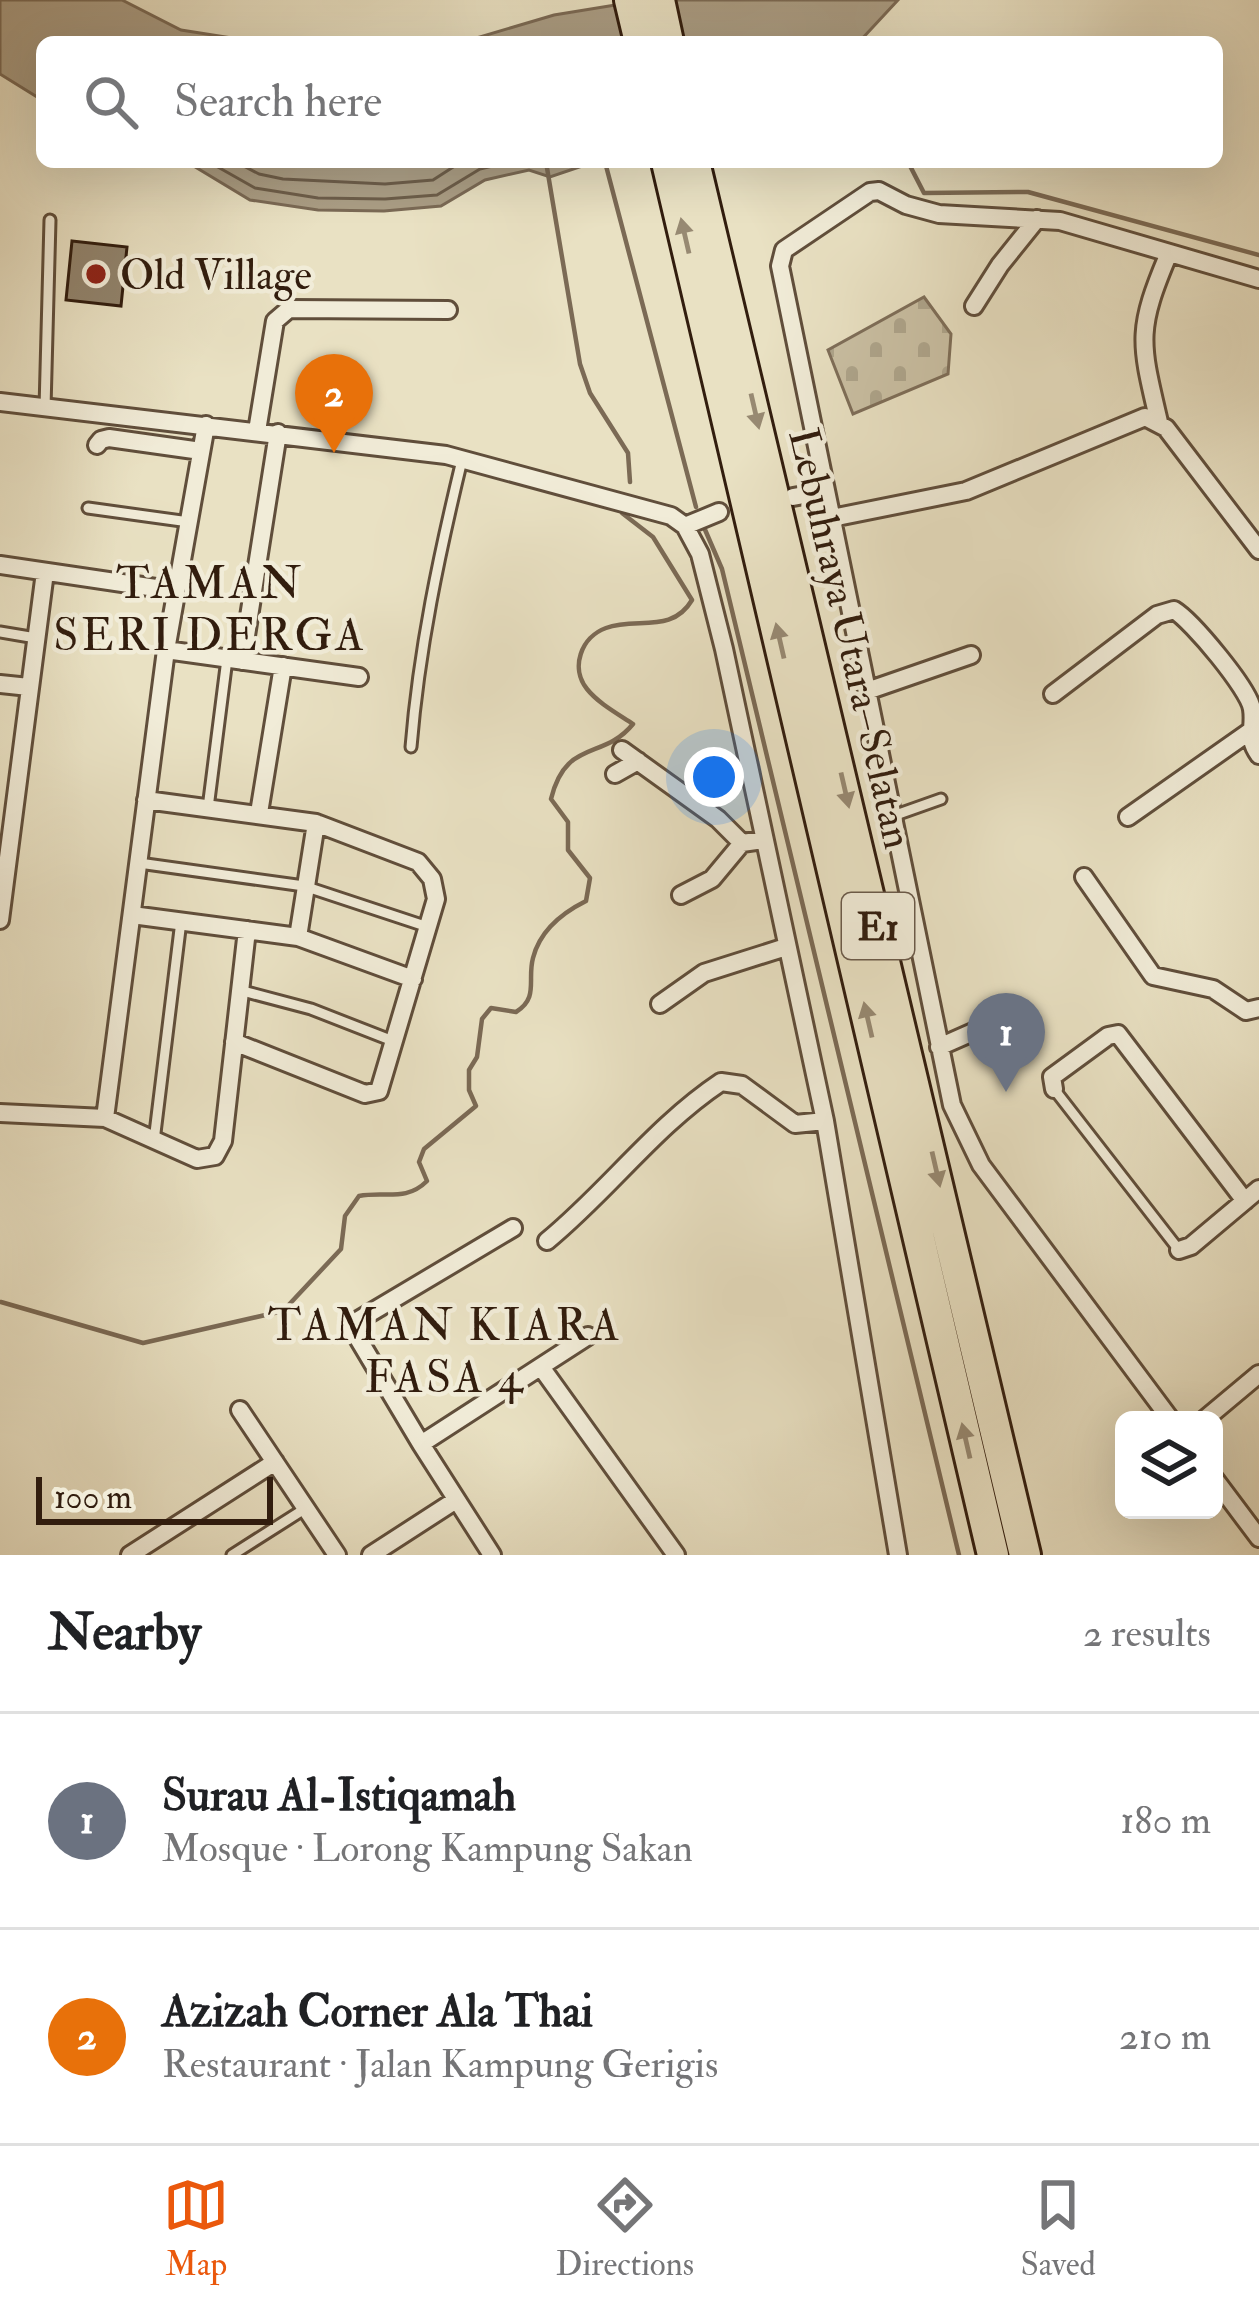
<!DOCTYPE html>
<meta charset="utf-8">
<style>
body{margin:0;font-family:"IM FELL Double Pica",serif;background:#f6f6f6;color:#202124}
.controls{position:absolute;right:36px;bottom:36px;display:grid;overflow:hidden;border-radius:18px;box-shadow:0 12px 48px #0002}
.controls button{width:108px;height:108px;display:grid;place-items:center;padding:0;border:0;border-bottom:3px solid #e0e0e0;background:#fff;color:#202124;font:60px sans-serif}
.scale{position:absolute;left:36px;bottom:30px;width:237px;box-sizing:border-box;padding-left:12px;border:6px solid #321d0e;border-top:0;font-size:33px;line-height:42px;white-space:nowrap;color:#321d0e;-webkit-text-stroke:9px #f1ecd8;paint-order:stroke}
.you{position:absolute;left:714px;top:777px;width:42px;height:42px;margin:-30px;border:9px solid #fff;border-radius:50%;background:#1a73e8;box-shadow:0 0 0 18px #1a73e833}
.badge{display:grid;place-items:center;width:78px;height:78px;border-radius:50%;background:#ea580c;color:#fff;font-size:39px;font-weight:700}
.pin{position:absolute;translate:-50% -99px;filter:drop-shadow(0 3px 6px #0008)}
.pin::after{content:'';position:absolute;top:63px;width:42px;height:36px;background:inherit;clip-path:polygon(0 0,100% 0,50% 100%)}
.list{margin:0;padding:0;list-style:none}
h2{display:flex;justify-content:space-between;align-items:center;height:156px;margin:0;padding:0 48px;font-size:51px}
h2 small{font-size:39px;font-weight:400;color:#757577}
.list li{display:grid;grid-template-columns:78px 1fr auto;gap:36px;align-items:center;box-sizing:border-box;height:216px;padding:0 48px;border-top:3px solid #e0e0e0}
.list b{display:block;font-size:45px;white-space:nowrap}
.list p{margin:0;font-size:39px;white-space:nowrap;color:#757577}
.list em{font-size:39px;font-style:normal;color:#757577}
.icon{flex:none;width:66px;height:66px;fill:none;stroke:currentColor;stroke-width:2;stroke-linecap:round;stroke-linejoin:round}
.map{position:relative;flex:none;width:1259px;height:1555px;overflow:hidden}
.search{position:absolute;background:#fff;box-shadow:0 12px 48px #0002;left:36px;right:36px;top:36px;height:132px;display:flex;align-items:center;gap:30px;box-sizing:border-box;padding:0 42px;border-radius:18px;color:#757577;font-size:45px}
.sheet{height:588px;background:#fff}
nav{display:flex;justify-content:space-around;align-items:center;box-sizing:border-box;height:168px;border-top:3px solid #e0e0e0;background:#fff;font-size:33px;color:#757577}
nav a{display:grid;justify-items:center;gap:6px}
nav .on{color:#ea580c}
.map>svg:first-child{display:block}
.cemetery{fill:url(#cemetery-stones);stroke:#7e6e59;stroke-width:3}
.water{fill:#ab9e85;stroke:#7b6a55;stroke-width:3}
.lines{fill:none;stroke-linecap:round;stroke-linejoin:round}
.shore{stroke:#6e5e4a;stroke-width:3}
.stream{stroke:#7b6a55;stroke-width:4.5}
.building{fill:#91836c;stroke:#321d0e;stroke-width:3}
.lane-casing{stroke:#604e3b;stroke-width:15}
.street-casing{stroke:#604e3b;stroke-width:22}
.highway-casing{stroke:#321d0e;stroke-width:36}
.lane{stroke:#f1ecd8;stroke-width:9}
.street{stroke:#f1ecd8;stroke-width:16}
.highway{stroke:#e9e1c3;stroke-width:30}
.oneway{fill:#978972}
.poi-dot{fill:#8f2418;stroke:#f1ecd8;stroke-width:4.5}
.labels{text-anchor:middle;stroke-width:9;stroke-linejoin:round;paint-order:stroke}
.shield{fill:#f1ecd8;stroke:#6b5b4b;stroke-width:3}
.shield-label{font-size:39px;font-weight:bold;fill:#321d0e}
.poi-label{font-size:42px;fill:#321d0e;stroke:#f1ecd8;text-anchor:start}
.street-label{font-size:42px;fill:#321d0e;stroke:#f1ecd8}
.neighbourhood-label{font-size:45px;letter-spacing:3px;fill:#321d0e;stroke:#f1ecd8}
</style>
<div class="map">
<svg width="1259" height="1555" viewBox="0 0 1259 1555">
<defs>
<pattern id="cemetery-stones" width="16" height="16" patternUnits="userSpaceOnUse" patternTransform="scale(3)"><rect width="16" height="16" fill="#cac0a4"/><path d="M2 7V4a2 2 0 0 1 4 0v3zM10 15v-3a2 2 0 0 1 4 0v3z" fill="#aea58c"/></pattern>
</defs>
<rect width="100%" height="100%" fill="#e9e1c3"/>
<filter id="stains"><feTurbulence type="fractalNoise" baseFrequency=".00167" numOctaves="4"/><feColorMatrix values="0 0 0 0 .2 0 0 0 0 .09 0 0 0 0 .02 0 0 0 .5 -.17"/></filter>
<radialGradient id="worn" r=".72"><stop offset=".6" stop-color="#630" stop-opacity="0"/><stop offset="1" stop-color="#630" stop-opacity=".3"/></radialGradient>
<path class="cemetery" d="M924 297 951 334 948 374 853 414 828 350Z"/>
<path class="water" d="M0 0H122L181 30 258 42H42V100L0 74Z
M646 0H898L859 42H463L554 15Z
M187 162H594L550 177 529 170 485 180 441 206 384 211 318 210 250 200Z"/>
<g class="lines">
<path class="shore" d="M209 162 255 188 318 198 385 199 437 195 480 169 510 162
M236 162 259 174 283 179 385 184 433 180 461 162
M296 162 386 166 430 162"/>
<path class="stream" d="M546 162 580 364 590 393 628 453 630 482
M605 162 696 507
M908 162 924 193 1028 192 1259 255
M703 525 722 569 959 1555
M1 1302 143 1343 283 1311 341 1249 345 1216 359 1196C385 1191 406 1202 427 1181L419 1162 424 1149 476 1106 469 1090V1070L477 1057 482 1019 491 1008 516 1012C539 998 527 980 533 958 540 930 562 913 586 901L590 878 568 850V822L551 799C566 738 603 761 633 724 618 714 598 703 587 689 570 668 581 637 606 628 637 617 672 634 692 600L653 537 622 513"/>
</g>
<path class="building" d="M72 241 127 247 121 306 66 300Z"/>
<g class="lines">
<defs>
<path id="lane" d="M45 408 50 220
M88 508 189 522
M0 632 36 638
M411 747C419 649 439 555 462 460
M208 808 227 659
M893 816 941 799
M139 863 304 886 428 927
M239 990 311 1009 393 1041
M1054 1089 1179 1250
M154 1141 181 921
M232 1555 306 1508"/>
<path id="street" d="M974 306 1000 265 1037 219
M0 402 446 455 671 516 685 526 700 554 724 649 825 1121 898 1555
M1159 422C1140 341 1136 331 1169 253
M257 431 275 321 289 309 448 310
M97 445 101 440 109 438 201 451
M793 497 826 491
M832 518 966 491 1145 417 1166 428 1259 550
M685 526 719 512
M0 565 176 591
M166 650 359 677
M242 661 278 433
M0 684 29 687
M867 691 971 655
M1053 694 1157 615 1174 610C1192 621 1249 689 1252 709 1255 729 1246 737 1259 755
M622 750 718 819 742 843 764 840
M615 774 638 761
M146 800 316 823 418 862 432 879 436 899 379 1091 365 1094 234 1042
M259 813 283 666
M1128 817 1249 732
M1084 877 1153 976 1213 989 1246 1011 1259 1008
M681 895 712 879 742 843
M132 915 298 937 413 979
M0 920 45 572
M298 937 316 823
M660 1004 704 973 786 947
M939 1047 998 1021
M1054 1089 1052 1077 1108 1036 1118 1034 1245 1201
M0 1113 105 1118 197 1159 215 1156 223 1141 247 930
M105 1118 166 650 206 425
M513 1228 350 1325 421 1444 588 1336
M547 1241C608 1191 655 1126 721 1082L742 1085 795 1124 825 1121
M1179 1250 1191 1246 1259 1189
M541 1367 676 1555
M240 1410 337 1555
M1171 1420 981 1165 952 1105 780 266 784 250 870 192 879 191 906 205 939 214 1060 221 1259 279
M1204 1420 1259 1374
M421 1444 492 1555
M1214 1478 1259 1538
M130 1555 275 1462
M371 1555 456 1500"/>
<path id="highway" d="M630 0 640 42
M659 0 668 42
M667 162 993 1555
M694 162 1025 1555"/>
</defs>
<use href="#lane" class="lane-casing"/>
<use href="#street" class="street-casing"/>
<use href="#highway" class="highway-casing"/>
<use href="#lane" class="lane"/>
<use href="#street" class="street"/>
<use href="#highway" class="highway"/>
</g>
<defs><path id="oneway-solid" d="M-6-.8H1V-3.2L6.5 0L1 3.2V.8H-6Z" transform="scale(3)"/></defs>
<g class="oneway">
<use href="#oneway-solid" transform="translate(685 236) rotate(-103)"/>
<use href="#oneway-solid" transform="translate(755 411) rotate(77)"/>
<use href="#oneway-solid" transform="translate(780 641) rotate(-103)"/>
<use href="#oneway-solid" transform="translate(845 790) rotate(77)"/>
<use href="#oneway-solid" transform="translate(868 1020) rotate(-103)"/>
<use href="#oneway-solid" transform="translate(936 1169) rotate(77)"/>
<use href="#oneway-solid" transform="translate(966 1441) rotate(-103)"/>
</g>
<circle class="poi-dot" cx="96" cy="274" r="12"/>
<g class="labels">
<rect class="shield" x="842" y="893" width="72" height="66" rx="9"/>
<g class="shield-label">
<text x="878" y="940">E1</text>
</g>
<g class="poi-label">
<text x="120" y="289">Old Village</text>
</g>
<g class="street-label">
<text transform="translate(852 638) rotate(77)" y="15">Lebuhraya Utara–Selatan</text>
</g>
<g class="neighbourhood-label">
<text x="210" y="598">TAMAN<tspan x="210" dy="52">SERI DERGA</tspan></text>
<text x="445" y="1340">TAMAN KIARA<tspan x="445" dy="52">FASA 4</tspan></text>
</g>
</g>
<rect width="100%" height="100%" filter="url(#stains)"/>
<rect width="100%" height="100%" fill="url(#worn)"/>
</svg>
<div class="controls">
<button><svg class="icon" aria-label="layers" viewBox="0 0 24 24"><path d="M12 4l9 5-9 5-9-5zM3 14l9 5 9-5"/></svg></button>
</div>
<div class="scale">100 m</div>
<div class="you"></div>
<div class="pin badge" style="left:1006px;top:1092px;background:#6b7280">1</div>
<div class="pin badge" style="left:334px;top:453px;background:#e8710a">2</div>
<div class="search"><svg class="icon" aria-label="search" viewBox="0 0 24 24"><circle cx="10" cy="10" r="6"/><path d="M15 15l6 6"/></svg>Search here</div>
</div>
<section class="sheet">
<h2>Nearby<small>2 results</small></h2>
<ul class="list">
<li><span class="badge" style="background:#6b7280">1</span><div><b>Surau Al-Istiqamah</b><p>Mosque · Lorong Kampung Sakan</p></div><em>180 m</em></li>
<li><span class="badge" style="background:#e8710a">2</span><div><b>Azizah Corner Ala Thai</b><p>Restaurant · Jalan Kampung Gerigis</p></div><em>210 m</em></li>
</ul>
</section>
<nav>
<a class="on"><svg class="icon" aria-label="map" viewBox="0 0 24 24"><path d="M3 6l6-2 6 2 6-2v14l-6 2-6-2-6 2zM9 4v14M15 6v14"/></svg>Map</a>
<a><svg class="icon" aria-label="directions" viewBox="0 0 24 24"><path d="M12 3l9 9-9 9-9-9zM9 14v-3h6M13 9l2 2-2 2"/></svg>Directions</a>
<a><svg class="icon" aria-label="saved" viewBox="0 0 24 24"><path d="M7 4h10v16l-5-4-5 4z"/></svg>Saved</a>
</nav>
